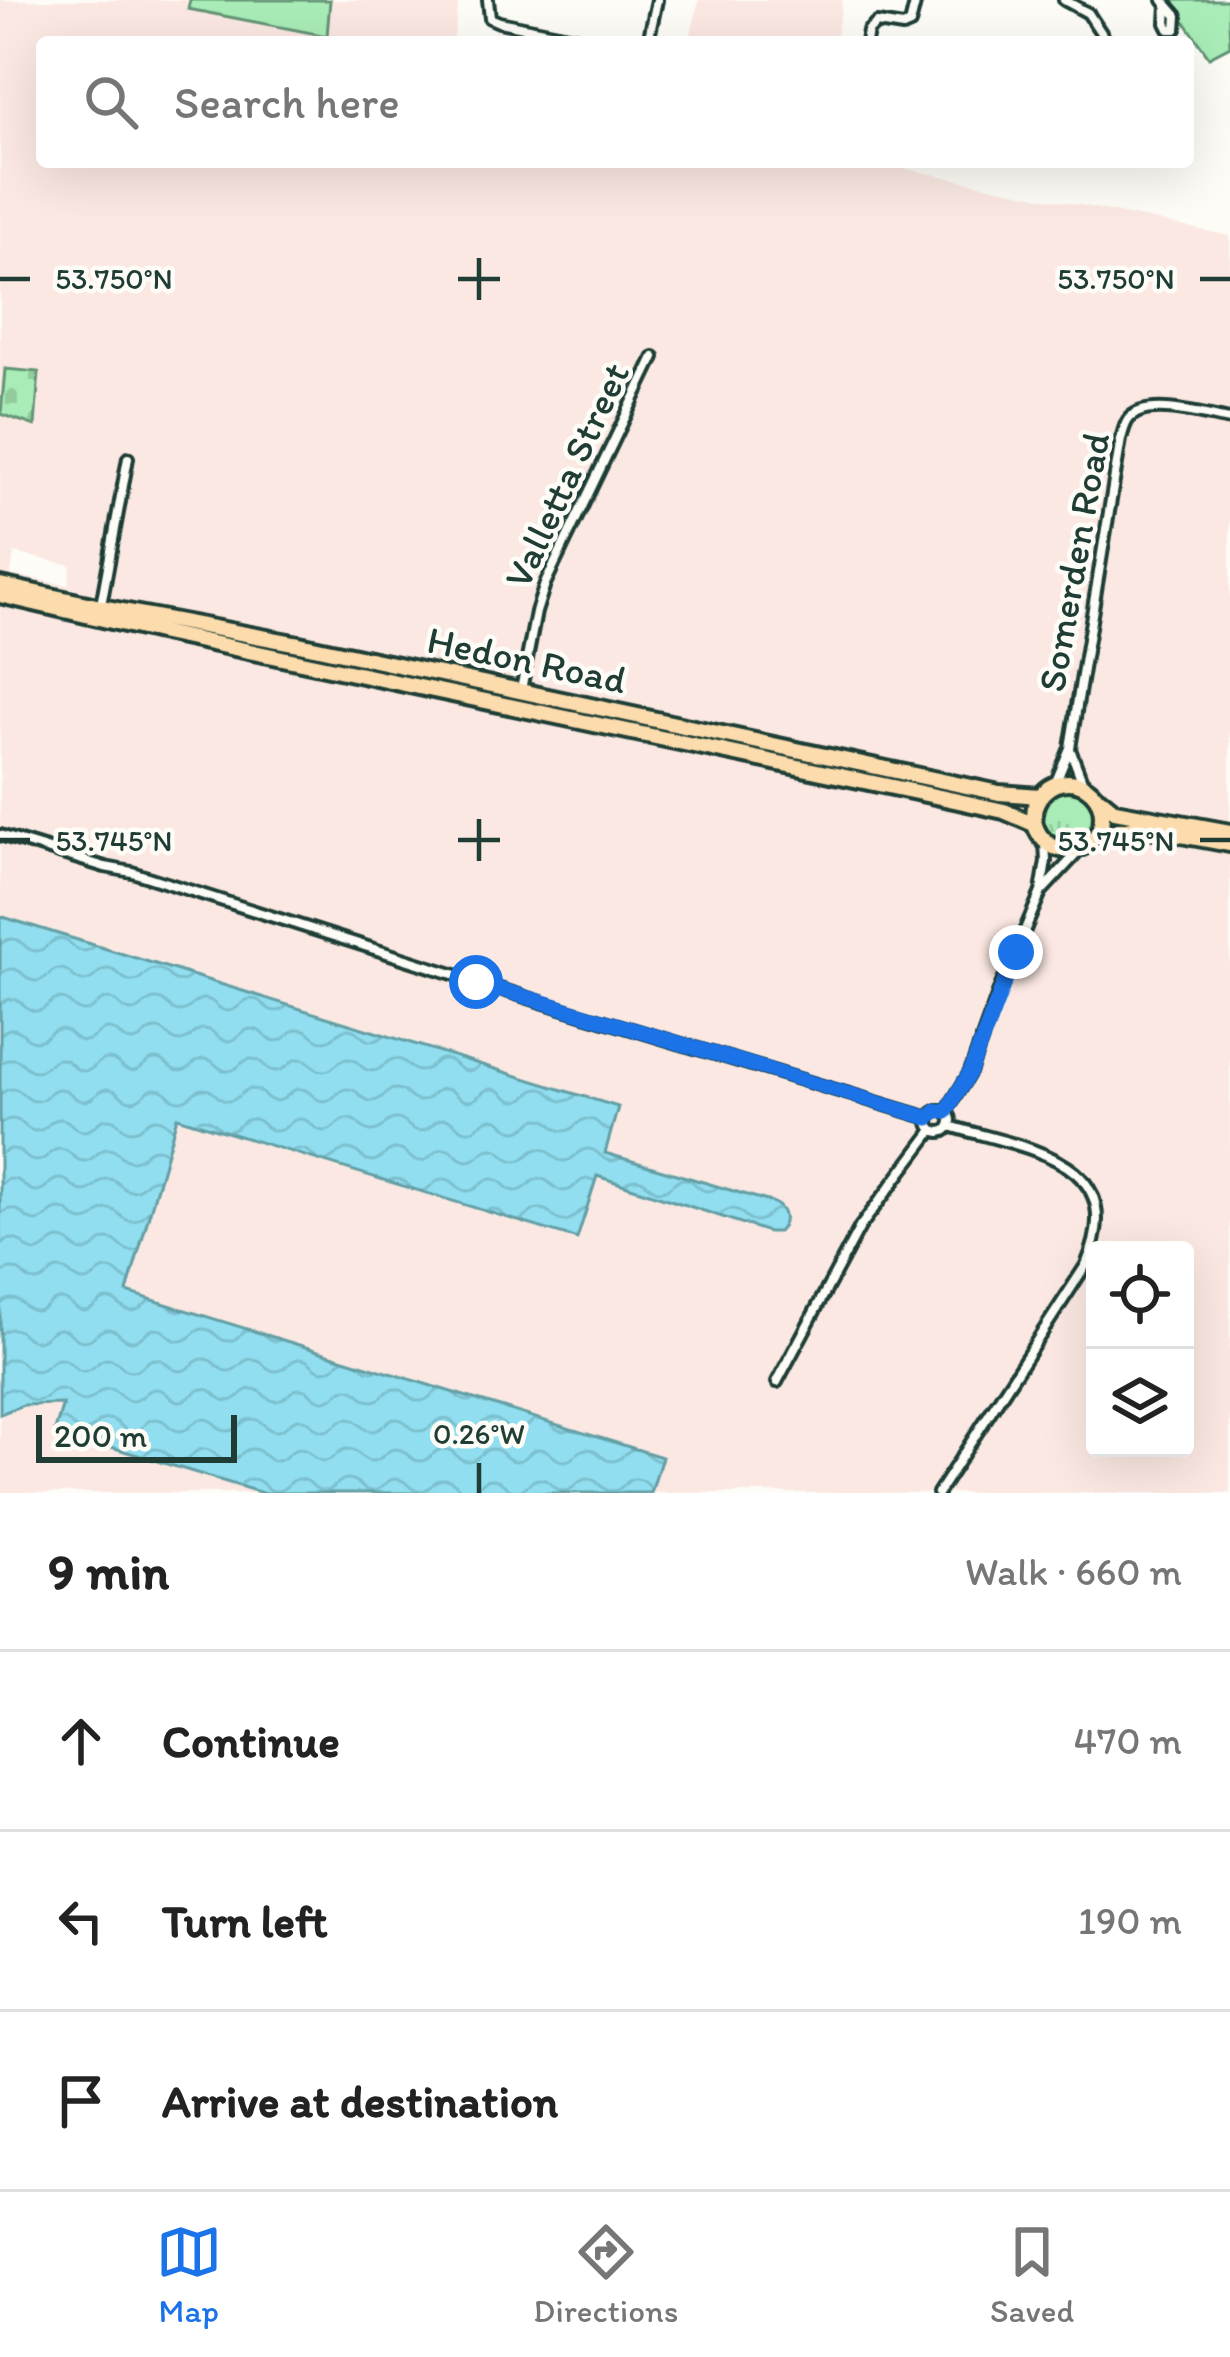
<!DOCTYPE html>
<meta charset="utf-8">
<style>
body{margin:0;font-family:Itim,sans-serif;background:#f6f6f6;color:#222}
.controls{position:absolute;right:36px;bottom:36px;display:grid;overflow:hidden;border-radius:12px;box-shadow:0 12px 48px #0002}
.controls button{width:108px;height:108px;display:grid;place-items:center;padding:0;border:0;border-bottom:3px solid #e0e0e0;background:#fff;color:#222;font:60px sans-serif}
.scale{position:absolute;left:36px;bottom:30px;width:201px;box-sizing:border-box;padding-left:12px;border:6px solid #1f3d34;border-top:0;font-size:33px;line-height:42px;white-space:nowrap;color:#1f3d34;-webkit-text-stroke:9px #fdfcf7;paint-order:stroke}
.stop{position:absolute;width:36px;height:36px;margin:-27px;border:9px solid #1a73e8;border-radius:50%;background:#fff}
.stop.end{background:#1a73e8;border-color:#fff;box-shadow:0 3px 12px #0008}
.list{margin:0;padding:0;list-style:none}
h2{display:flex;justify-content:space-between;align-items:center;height:156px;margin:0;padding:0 48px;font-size:51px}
h2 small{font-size:39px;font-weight:400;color:#767676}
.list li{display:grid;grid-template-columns:78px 1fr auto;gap:36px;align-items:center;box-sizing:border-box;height:180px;padding:0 48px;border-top:3px solid #e0e0e0}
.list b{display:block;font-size:45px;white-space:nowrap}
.list em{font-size:39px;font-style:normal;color:#767676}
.icon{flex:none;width:66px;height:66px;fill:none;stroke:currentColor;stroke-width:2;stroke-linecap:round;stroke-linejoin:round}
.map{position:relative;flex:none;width:1230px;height:1493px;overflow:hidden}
.search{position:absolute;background:#fff;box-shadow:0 12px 48px #0002;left:36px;right:36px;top:36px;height:132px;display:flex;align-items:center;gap:30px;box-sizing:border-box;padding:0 42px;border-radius:12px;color:#767676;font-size:45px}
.sheet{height:696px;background:#fff}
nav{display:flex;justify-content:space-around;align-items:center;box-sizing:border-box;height:168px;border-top:3px solid #e0e0e0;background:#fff;font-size:33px;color:#767676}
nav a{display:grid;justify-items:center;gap:6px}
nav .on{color:#1a73e8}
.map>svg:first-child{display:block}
.built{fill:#fbe8e2;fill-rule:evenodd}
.grass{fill:url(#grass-tufts);stroke:#649476;stroke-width:3}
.cemetery{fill:url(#cemetery-stones);stroke:#649476;stroke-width:3}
.park{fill:#a9ecb7;stroke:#649476;stroke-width:3}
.water{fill:url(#water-waves);stroke:#639ea4;stroke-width:3}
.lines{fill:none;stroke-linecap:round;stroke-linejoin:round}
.minor-casing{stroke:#1f3d34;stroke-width:16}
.trunk-casing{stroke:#1f3d34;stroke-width:22}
.minor{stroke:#fdfcf7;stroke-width:8}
.trunk{stroke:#fcdcac;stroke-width:14}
.route{stroke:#1a73e8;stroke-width:15}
.ticks{fill:none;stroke:#1f3d34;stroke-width:4.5}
.labels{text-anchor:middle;stroke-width:9;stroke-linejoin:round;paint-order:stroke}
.street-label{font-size:39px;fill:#1f3d34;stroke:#fdfcf7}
.ticks-label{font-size:30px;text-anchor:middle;fill:#1f3d34;stroke:#fdfcf7;stroke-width:9;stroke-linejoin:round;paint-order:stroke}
</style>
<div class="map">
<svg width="1230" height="1493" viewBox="0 0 1230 1493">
<defs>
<pattern id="grass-tufts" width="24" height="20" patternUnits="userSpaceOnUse" patternTransform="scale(3)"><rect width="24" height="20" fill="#a9ecb7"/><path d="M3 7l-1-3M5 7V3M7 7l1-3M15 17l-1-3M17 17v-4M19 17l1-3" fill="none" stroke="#91cb9e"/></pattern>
<pattern id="cemetery-stones" width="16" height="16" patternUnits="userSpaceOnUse" patternTransform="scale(3)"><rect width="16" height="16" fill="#a9ecb7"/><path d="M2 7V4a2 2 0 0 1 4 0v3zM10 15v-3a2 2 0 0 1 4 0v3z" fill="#91cb9e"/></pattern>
<pattern id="water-waves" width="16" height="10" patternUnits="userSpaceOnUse" patternTransform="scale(3)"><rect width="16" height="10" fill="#90deef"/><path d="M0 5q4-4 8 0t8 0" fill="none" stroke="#7cbfce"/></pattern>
</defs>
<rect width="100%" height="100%" fill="#fdfcf7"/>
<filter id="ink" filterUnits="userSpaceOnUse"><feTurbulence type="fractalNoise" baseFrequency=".00833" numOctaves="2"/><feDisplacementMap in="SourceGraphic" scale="24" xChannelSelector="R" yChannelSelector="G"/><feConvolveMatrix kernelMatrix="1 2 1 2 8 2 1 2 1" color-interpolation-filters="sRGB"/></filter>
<g filter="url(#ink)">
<path class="built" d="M0 0H190L188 8 327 36 330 0H459L453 42H42V162H873L1230 236V1493H0ZM14 553 71 565 68 585 11 575ZM1095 1250H1185V1448H1095Z
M699 0H843L835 42H689Z"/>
<path class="grass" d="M1041 816a28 28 0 1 1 56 0a28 28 0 1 1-56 0Z"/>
<path class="cemetery" d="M5 369 39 372 35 426 1 414Z"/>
<path class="park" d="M190 0H330L327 36 188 9Z
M1170 0H1228L1230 46 1209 57Z"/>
<path class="water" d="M0 916 618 1107 605 1153 774 1203C786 1210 788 1222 778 1232H768L597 1176 577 1239 177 1117 127 1292 662 1457 651 1493H262L55 1430 63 1404 23 1405 0 1414Z"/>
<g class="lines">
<defs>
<path id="minor" d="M488 0 490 18 499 22 598 42
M1064 0 1088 13 1107 42
M1163 0 1177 16 1176 29H1169L1166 23 1167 5
M648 42 657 0
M866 42 868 31 877 23 903 27 910 24 916 0
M101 605 128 458
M521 690 536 612 545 584 654 357
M1070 749 1084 786
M1055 784 1070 748 1121 439C1123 433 1124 426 1128 420 1145 397 1206 416 1230 420
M0 835 105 867 132 872 541 1002 929 1118
M1042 891 1082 848
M929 1121a11 11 0 1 1 22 0a11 11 0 1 1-22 0Z
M946 1112 970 1072 1000 988 1041 892 1046 861 1045 842
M777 1382 860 1227 933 1130
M938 1493 1086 1265C1132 1158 1025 1149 950 1126"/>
<path id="trunk" d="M0 585 101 607 299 644 999 793 1040 796
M0 595 159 632 954 800 1004 811 1034 824
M1034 816a34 34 0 1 1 68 0a34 34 0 1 1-68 0Z
M1099 798 1115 811 1230 832
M1098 834 1138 827 1230 844"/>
</defs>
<use href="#minor" class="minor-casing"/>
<use href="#trunk" class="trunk-casing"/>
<use href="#minor" class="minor"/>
<use href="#trunk" class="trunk"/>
</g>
</g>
<g class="lines" filter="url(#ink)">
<path class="route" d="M476 982 929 1118 936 1111 946 1112 970 1072 1016 952"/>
</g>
<path class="ticks" d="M479 258V300M0 279H30M458 279H500M1200 279H1230M479 819V861M0 840H30M458 840H500M1200 840H1230M479 1463V1493"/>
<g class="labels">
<g class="street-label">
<text transform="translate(566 475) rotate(-65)" y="14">Valletta Street</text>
<text transform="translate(1073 562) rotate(-80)" y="14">Somerden Road</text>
<text transform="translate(527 659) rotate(12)" y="14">Hedon Road</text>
</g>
</g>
<g class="ticks-label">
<text x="114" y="289">53.750°N</text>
<text x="1116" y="289">53.750°N</text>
<text x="114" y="851">53.745°N</text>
<text x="1116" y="851">53.745°N</text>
<text x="479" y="1444">0.26°W</text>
</g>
</svg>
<div class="controls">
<button><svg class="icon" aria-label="locate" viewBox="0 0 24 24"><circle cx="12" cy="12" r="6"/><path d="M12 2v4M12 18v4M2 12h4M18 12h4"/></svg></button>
<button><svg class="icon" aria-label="layers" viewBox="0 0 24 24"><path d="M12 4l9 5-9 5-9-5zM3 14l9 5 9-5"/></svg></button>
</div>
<div class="scale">200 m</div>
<div class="stop" style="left:476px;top:982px"></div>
<div class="stop end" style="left:1016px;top:952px"></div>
<div class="search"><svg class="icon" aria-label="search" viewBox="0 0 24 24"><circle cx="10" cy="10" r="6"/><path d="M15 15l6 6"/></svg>Search here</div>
</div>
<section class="sheet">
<h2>9 min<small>Walk · 660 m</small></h2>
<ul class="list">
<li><svg class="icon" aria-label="ahead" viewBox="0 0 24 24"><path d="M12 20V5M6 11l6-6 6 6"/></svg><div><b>Continue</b></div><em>470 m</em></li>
<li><svg class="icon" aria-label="left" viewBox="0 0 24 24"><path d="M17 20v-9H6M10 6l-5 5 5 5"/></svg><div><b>Turn left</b></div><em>190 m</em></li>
<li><svg class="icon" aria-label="arrive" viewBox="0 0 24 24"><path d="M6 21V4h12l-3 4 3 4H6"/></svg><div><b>Arrive at destination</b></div></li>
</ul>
</section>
<nav>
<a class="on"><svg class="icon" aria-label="map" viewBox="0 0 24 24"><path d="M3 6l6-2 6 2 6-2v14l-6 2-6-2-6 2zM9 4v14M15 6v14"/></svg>Map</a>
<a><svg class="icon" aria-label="directions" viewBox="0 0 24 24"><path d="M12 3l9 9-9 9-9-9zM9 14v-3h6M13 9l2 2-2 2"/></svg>Directions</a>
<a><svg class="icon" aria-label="saved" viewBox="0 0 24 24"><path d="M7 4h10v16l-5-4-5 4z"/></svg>Saved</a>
</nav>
